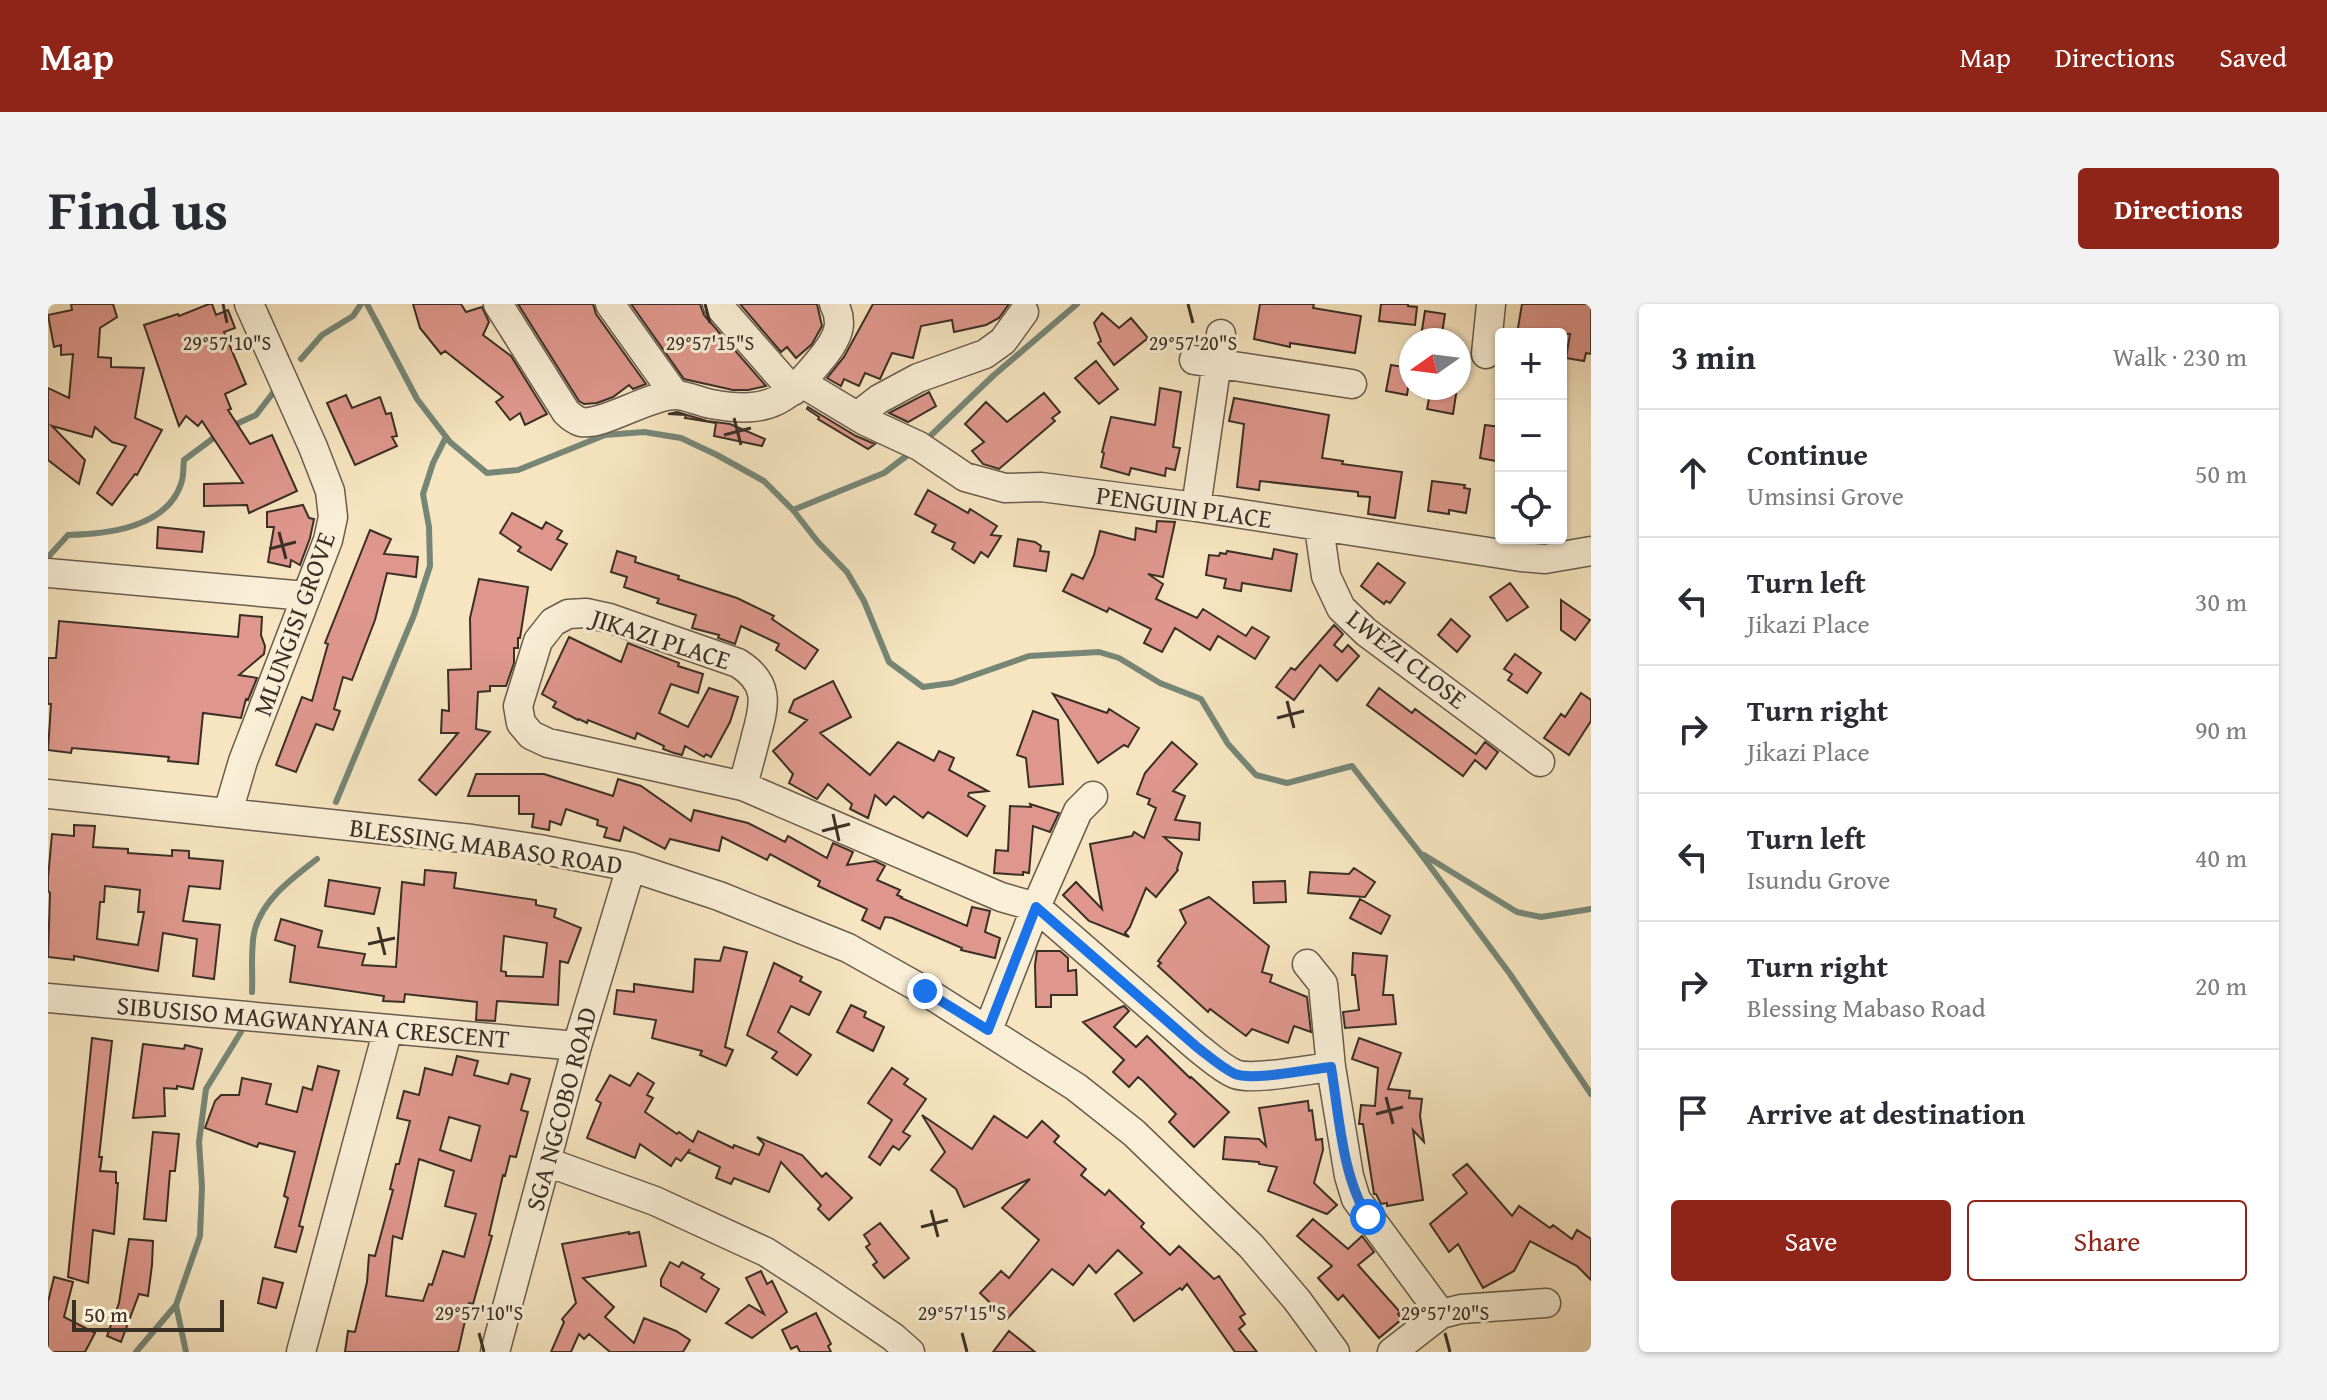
<!DOCTYPE html>
<meta charset="utf-8">
<style>
body{margin:0;font-family:"Gentium Book Plus",serif;background:#f2f2f3;color:#2b2b33}
.controls{position:absolute;right:24px;top:24px;display:grid;overflow:hidden;border-radius:8px;box-shadow:0 2px 6px #0004}
.controls button{width:72px;height:72px;display:grid;place-items:center;padding:0;border:0;border-bottom:2px solid #e1e1e2;background:#fff;color:#2b2b33;font:40px sans-serif}
.compass{position:absolute;left:1351px;top:24px;width:72px;height:72px;border-radius:50%;background:#fff;box-shadow:0 2px 6px #0004;rotate:256deg}
.scale{position:absolute;left:24px;bottom:20px;width:152px;box-sizing:border-box;padding-left:8px;border:4px solid #3a2f25;border-top:0;font-size:22px;line-height:28px;white-space:nowrap;color:#3a2f25;-webkit-text-stroke:6px #f9eed6;paint-order:stroke}
.stop{position:absolute;width:24px;height:24px;margin:-18px;border:6px solid #1a73e8;border-radius:50%;background:#fff}
.stop.end{background:#1a73e8;border-color:#fff;box-shadow:0 2px 8px #0008}
.list{margin:0;padding:0;list-style:none}
h2{display:flex;justify-content:space-between;align-items:center;height:104px;margin:0;padding:0 32px;font-size:34px}
h2 small{font-size:26px;font-weight:400;color:#7c7c81}
.list li{display:grid;grid-template-columns:52px 1fr auto;gap:24px;align-items:center;box-sizing:border-box;height:128px;padding:0 32px;border-top:2px solid #e1e1e2}
.list b{display:block;font-size:30px;white-space:nowrap}
.list p{margin:0;font-size:26px;white-space:nowrap;color:#7c7c81}
.list em{font-size:26px;font-style:normal;color:#7c7c81}
.actions{display:flex;gap:16px;padding:24px 32px}
.actions a{flex:1;padding:18px 0;border:2px solid #8f2418;border-radius:8px;text-align:center;font-size:28px;color:#8f2418}
.actions .main{background:#8f2418;color:#fff}
.icon{flex:none;width:44px;height:44px;fill:none;stroke:currentColor;stroke-width:2;stroke-linecap:round;stroke-linejoin:round}
.map{position:relative;flex:none;width:1543px;height:1048px;overflow:hidden;border-radius:8px}
header{display:flex;align-items:center;gap:48px;box-sizing:border-box;height:112px;padding:0 40px;background:#8f2418;color:#fff}
header strong{font-size:38px}
nav{display:flex;gap:44px;margin-inline-start:auto;font-size:28px}
.intro{display:flex;align-items:center;justify-content:space-between;box-sizing:border-box;height:192px;padding:0 48px}
h1{margin:0;font-size:56px}
.button{padding:20px 36px;border-radius:8px;background:#8f2418;color:#fff;font-size:28px;font-weight:700}
main{display:flex;gap:48px;padding:0 48px}
aside{flex:1;background:#fff;border-radius:8px;box-shadow:0 2px 6px #0004}
.map>svg:first-child{display:block}
.lines{fill:none;stroke-linecap:round;stroke-linejoin:round}
.stream{stroke:#768676;stroke-width:6}
.building{fill:#df978d;stroke:#3a2f25;stroke-width:2;fill-rule:evenodd}
.minor-casing{stroke:#695c4c;stroke-width:31}
.minor{stroke:#f9eed6;stroke-width:28}
.route{stroke:#1a73e8;stroke-width:10}
.ticks{fill:none;stroke:#3a2f25;stroke-width:3}
.labels{text-anchor:middle;stroke-width:6;stroke-linejoin:round;paint-order:stroke}
.street-label{font-size:26px;fill:#3a2f25;stroke:#f9eed6}
.ticks-label{font-size:20px;text-anchor:middle;fill:#3a2f25;stroke:#f9eed6;stroke-width:6;stroke-linejoin:round;paint-order:stroke}
</style>
<header>
<strong>Map</strong>
<nav><a>Map</a><a>Directions</a><a>Saved</a></nav>
</header>
<div class="intro"><h1>Find us</h1><a class="button">Directions</a></div>
<main>
<div class="map">
<svg width="1543" height="1048" viewBox="0 0 1543 1048">
<rect width="100%" height="100%" fill="#f6e5c0"/>
<filter id="stains"><feTurbulence type="fractalNoise" baseFrequency=".0025" numOctaves="4"/><feColorMatrix values="0 0 0 0 .2 0 0 0 0 .09 0 0 0 0 .02 0 0 0 .5 -.17"/></filter>
<radialGradient id="worn" r=".72"><stop offset=".6" stop-color="#630" stop-opacity="0"/><stop offset="1" stop-color="#630" stop-opacity=".3"/></radialGradient>
<g class="lines">
<path class="stream" d="M319 0 369 95 402 138 439 169 470 166 557 131 596 128 633 134 669 151 716 177 745 206 770 238 799 268 816 297 841 358 875 383 904 379 981 352 1051 348 1071 354 1112 379 1153 395 1180 440 1208 471 1239 479 1304 462 1372 549 1462 670 1543 790
M253 55 274 31 305 12 313 0
M184 122 208 111 228 85
M877 137 946 71 1029 0
M745 206 836 169 865 147
M1 252 20 231C59 230 118 224 133 180 136 173 135 163 136 156L171 130
M288 498 366 311 382 262 381 223 375 190 385 159 398 133
M1376 551 1469 608 1493 613 1543 605
M204 688C205 670 202 642 207 625 216 594 245 574 269 555
M128 1001 138 1048
M88 1048 128 1001 152 932 154 883 151 838 158 785 193 728"/>
</g>
<path class="building" d="M23 0H65L69 13 52 24 50 53 63 54V63L96 64 87 114 114 126 89 171 87 170 64 201 49 189 78 142 64 138 47 123 44 133 4 122 37 156 31 180 0 156V84L21 94 25 50 13 51V41L6 43 0 11 24 6Z
M161 0H164L168 11 180 6 187 24 176 28 198 80 177 90 183 105 180 106 202 140 224 131 249 187 201 209 199 201 156 202V180L195 179 154 117 150 122 138 112 131 122 96 21 130 10 131 12Z
M365 0H413L418 8 434 3 441 18 435 31 463 52 499 110 477 121 472 109 462 116 448 98 455 93 397 47 393 50 372 24Z
M470 0H545L548 10 598 80 585 85 581 81 565 93 549 99 536 100 531 97Z
M583 0H652L656 11 718 82 700 86H685L636 75Z
M692 0H769L774 22 764 40 748 54 739 43 733 48Z
M825 0H961L951 14 938 21 906 28 904 16 873 22 865 54 844 49 832 75 817 69 811 82 796 75 793 82 779 74 796 53Z
M1212 0H1266L1265 4 1313 12 1307 49 1242 39V43L1206 35Z
M1333 0H1360V2L1369 3 1367 21 1331 17Z
M1474 0H1543V50L1538 49 1536 57 1518 54 1522 30H1469Z
M1377 7 1397 10 1393 36 1373 32Z
M1054 9 1071 24 1083 14 1100 34 1066 61 1050 39 1053 37 1046 19Z
M1048 57 1070 85 1051 100 1027 74Z
M1343 61 1363 64 1359 91 1338 87Z
M1112 84 1133 88 1125 143 1132 144 1127 166 1118 164 1117 172 1083 164 1081 171 1053 163 1056 149 1054 148 1063 113 1107 121Z
M1383 84H1409L1405 110 1379 105Z
M881 88 888 102 860 118 841 109Z
M996 89 1012 108 1004 114 1007 117 951 165 935 160 924 147 936 138 917 120 938 98 959 118Z
M298 91 304 104 332 93 338 110 343 109 349 132 344 133 349 142 307 161 279 99Z
M1186 94 1281 111 1274 154 1295 157 1294 160 1354 168 1347 214 1320 210 1322 193 1310 192V188L1212 177 1211 186 1189 183 1196 120 1181 117Z
M760 103 808 132 827 140 820 145 770 115 771 113 759 105Z
M629 108 659 117 682 120 717 135 714 142 666 132 668 119 637 114 638 111 620 110Z
M1437 121 1453 123V158L1432 154Z
M1384 177 1417 181 1416 184 1422 185 1418 209 1401 206V210L1380 207Z
M880 186 920 209 922 205 949 222 943 231 953 232 940 253 933 248 926 259 904 245 907 239 884 228 888 221 867 210Z
M255 201 261 214 266 215 262 234 252 261 243 256 242 263 220 258 226 223H219V208Z
M464 209 494 225 498 218 514 227 509 235 519 240 503 266 470 247 473 243 452 229Z
M1109 217 1127 218 1115 273 1100 270 1115 280 1108 295 1149 314 1155 305 1198 332 1204 323 1221 333 1207 355 1170 332 1162 346 1127 324 1114 348 1096 339 1103 325 1061 304 1059 308 1015 287 1024 270 1035 275 1046 251 1052 227 1087 236 1088 224 1108 228Z
M110 223 156 228 154 248 109 244Z
M322 226 343 235 336 250 370 253 368 273 339 269 327 316 304 376 295 373 286 405 292 407 285 426 268 420 248 468 228 461 254 393 264 397 280 340 277 339Z
M970 235 987 238 993 242 992 247 1001 248 998 267 966 262Z
M1226 245 1249 250 1243 287 1194 279 1193 287 1176 284 1178 275 1158 271 1161 251 1171 252 1172 249 1178 250 1179 247 1224 255Z
M569 247 588 253 587 258 631 272 630 275 689 294 726 312 724 315 770 346 757 365 728 346 731 340 693 322 687 340 670 334 671 331 644 324 648 311 609 299 611 295 576 283 579 273 563 268Z
M1330 259 1357 279 1342 299 1338 297 1336 300 1313 282Z
M431 275 480 283 472 334H470V344H466V359L458 382H442V387L430 388 428 425 442 428 388 491 371 476 410 429H393L394 406 401 407 400 366 423 365 422 314Z
M1462 279 1480 303 1459 317 1442 293Z
M1513 296 1542 316 1527 336 1513 326Z
M192 311 214 313 213 331 217 342 216 350 191 371 209 374 200 396 198 395 193 414 155 409 150 460 120 457 121 453 69 448 24 444 23 449 0 446 3 400H0V354H8L11 317 190 333Z
M1403 315 1422 332 1409 348 1390 331Z
M1286 321 1295 330 1286 341 1294 348 1300 341 1311 352 1289 377 1272 361 1246 396 1228 383 1243 364 1247 366Z
M521 333 573 358 580 339 631 359 630 362 655 370 650 389 623 380 611 409 640 423 661 384 690 393 682 418 663 453 658 450 656 453 637 442 634 451 626 449 615 445 616 442 589 429 587 435 540 416 539 419 531 415 530 416 505 403 508 398 494 390Z
M1467 350 1493 369 1479 389 1460 376 1464 370 1456 365Z
M785 377 803 413 772 429 822 471 850 438 886 457 891 447 906 454 901 466 940 487 921 489 920 492 937 502 919 532 880 508 875 514 846 492 838 501 827 491 820 514 802 505 804 500 780 480 769 495 741 479 745 470 725 447 759 416 741 408 746 396Z
M1331 384 1364 409 1367 405 1428 450 1437 438 1450 448 1438 465 1427 456 1415 472 1319 401Z
M1533 389 1543 396V417L1521 451 1496 434 1513 410 1517 413Z
M1005 390 1059 409 1061 405 1091 424 1080 443 1076 441 1050 459Z
M985 407 1010 416 1015 480 981 483 978 454 969 451Z
M1124 438 1149 460 1125 487 1137 492 1127 516 1152 519 1151 536 1116 533 1134 549 1129 565 1130 566 1108 593 1098 584 1082 623 1077 629 1081 633 1041 617 1015 591 1028 578 1054 605 1042 540 1084 532 1086 528 1096 534 1108 504 1100 500 1102 495 1089 490 1097 469Z
M428 470H496L565 492 570 475 593 482 643 517 646 506 700 519 737 538 740 532 779 554 785 539 805 548 799 561 827 557 837 562 829 576 852 586 849 591 854 593 853 594 919 622 924 603 942 607 937 628 952 634 947 654 913 646 914 644 844 614 837 613 832 625 814 616 819 605 770 582 772 577 722 550 719 556 674 533 671 547 622 535 617 545 576 523 572 537 556 533 559 524 549 521 550 516 518 505 513 521 502 517 501 526 484 523 486 510H471V492H420Z
M982 500 1011 509 1002 528 985 522 981 569 975 568V571L946 569 948 546 960 547 962 502 983 503Z
M26 521 47 522 45 543 80 545V549L124 552V546L141 547V554L175 557 172 585 141 582 135 617 172 621 166 675 145 672 149 635 115 629 110 667 26 652V656L0 653 2 589 0 587V574L4 530 26 532ZM57 582 92 586 90 608H96L90 641 49 635 52 598H56Z
M1306 564 1327 578 1317 593 1260 589 1262 568 1301 570Z
M377 566 408 569 406 584 488 596V601L508 605 506 613 533 624 520 659 512 657 510 701 449 697 447 717 428 716 429 698 357 690 356 698 335 697 336 692 242 678 247 642 227 636 233 615 274 627 270 643 317 650 314 661 348 663 354 578 376 581ZM456 632 499 639 495 673 458 672V668L453 667Z
M281 576 332 584 326 610 277 602Z
M1237 577 1238 598 1206 599 1205 578Z
M1161 593 1221 642 1214 668 1224 671 1222 678 1259 693 1263 728 1246 722 1240 739 1204 725 1198 732 1162 705 1160 708 1110 662 1113 659 1110 657 1138 619 1132 606Z
M1312 595 1342 612 1333 630 1302 614Z
M676 643 699 648 677 743 685 746 678 762 652 751 654 747 604 734 608 716 566 710 569 686 586 688V680L645 688 647 655 672 657Z
M989 647H1012L1020 654V667L1028 666 1029 691H1003V703H988L987 661Z
M1305 649 1339 652 1335 691H1345L1348 720 1297 724 1295 708 1311 706 1307 671H1304Z
M726 659 754 673 752 677 773 688 761 711 743 702 730 728 763 751 749 771 724 754 729 748 699 731Z
M803 701 818 708 816 713 836 723 825 747 789 728Z
M1076 702 1081 707 1066 723 1088 743 1099 732 1142 774 1143 773 1181 808 1146 843 1121 818 1128 810 1095 777 1090 773 1081 783 1065 768 1076 756 1035 718Z
M44 734 64 737 51 853H54L52 867 68 868V879H70L66 930 45 926 40 979 20 973Z
M1311 734 1353 749 1340 785 1362 787 1361 794 1374 795 1372 812 1376 838 1365 826 1375 896 1339 902V899L1333 900 1328 890H1326L1315 820H1311L1313 801 1327 802 1330 764 1304 755Z
M95 740 136 745 137 741 154 745 145 785 129 782V785L116 784 117 812 85 814Z
M409 752 430 757 426 771 460 780 463 770 482 775 473 806 480 808 468 853 462 852 457 872 455 871 441 931 444 932 425 1000 421 999 410 1048H297L300 1027 307 1028 319 978 321 951 327 952 345 886 342 885 348 860H351L362 817 349 814 356 787 371 791 377 764 404 771ZM401 813 432 822 423 857 392 846ZM371 855 406 867 397 902 428 910 416 953 395 947 384 981 381 980 375 997 338 992 345 932 354 935Z
M270 762 291 767 251 922 255 923 248 948 227 943 240 894 236 892 247 848 211 839 209 843 157 824 167 797 173 791H191L194 774 223 780 218 800 249 808 255 783 264 786Z
M844 764 860 775 856 780 878 795 855 828 862 832 851 846 845 842 832 861 821 853 844 816 820 799Z
M590 769 606 779 599 791 605 794 597 808 629 830 631 828 645 838 650 827 685 844 686 841 711 851 716 840 709 833 754 851 774 873 778 869 804 894 781 916 770 905 773 901 733 858 721 888 686 874 683 880 668 874 672 863 640 848 642 845 633 857 628 854 623 862 592 840 587 854 539 834 553 799 548 796 562 771 582 782Z
M1260 797 1261 807 1264 806 1268 836 1274 835 1275 846 1266 879 1289 901 1279 910 1220 887 1229 863 1211 860V858L1175 855 1177 833 1211 835 1218 842 1211 804Z
M874 811 924 845 946 812 979 834 994 817 1011 832 1006 838 1038 865 1033 871 1057 891 1061 886 1096 919 1093 923 1122 951 1131 942 1166 975 1171 972 1197 1010 1192 1013 1197 1020 1191 1025 1209 1048H1187L1139 980 1134 986 1132 984 1086 1017 1067 990 1094 969 1070 946 1048 969 1041 961 1025 981 1004 965 959 1015 932 989 953 967 961 974 991 936 954 904 982 875 916 903 908 885 883 866 897 848Z
M105 828 131 830 127 867H122L118 917 96 915Z
M1419 860 1464 912 1471 902 1502 924 1505 921 1524 935 1529 926 1543 935V976L1529 962 1482 937 1466 967 1435 984 1410 940 1401 948 1382 920 1419 889 1405 871Z
M1265 915 1300 945 1314 932 1326 948 1310 961 1352 1008 1350 1010 1354 1015 1331 1034 1295 991 1290 996 1270 974 1284 962 1249 932Z
M832 919 861 954 836 974 825 961 829 958 818 943 822 940 816 931Z
M581 928V930L591 928 598 962 535 974 566 1003 557 1013 586 1039 596 1014 628 1027 642 1036 635 1048H562L541 1030 536 1035 531 1030 523 1048H503L516 1018 514 1015 528 999 514 940Z
M81 935 105 937 104 961 100 992 91 990 73 1038 59 1032 71 999Z
M622 958 631 963 634 958 656 970 653 974 671 985 658 1008 613 982V975Z
M713 967 719 980 724 977 739 1008 704 1034 678 1019 701 1001 716 1010 698 974Z
M6 973 25 978 16 1013 47 1029 37 1048H0V998Z
M215 974 235 979 228 1004 210 999Z
M768 1009 783 1040 780 1042 783 1048H752L749 1042 743 1045 734 1026Z
M961 1027 987 1048H945Z"/>
<g class="lines">
<defs>
<path id="minor" d="M450 0 518 108C522 112 527 116 533 118 555 122 601 91 627 91 638 91 652 98 663 100 724 111 740 96 777 50 790 33 796 19 786 0
M562 0 627 91
M669 0 745 87
M1438 50 1443 0
M1146 56 1304 80
M754 79 817 117 871 142 917 173 957 184 993 183 1148 203 1473 253 1497 255 1543 247
M809 112 831 95 870 74 937 50 955 37 976 8
M1148 203 1173 30
M1271 223 1278 272 1293 304 1318 328 1492 458
M0 269 258 292
M695 482C699 465 704 449 708 432 717 400 722 379 690 359L561 314 538 309 520 310 505 318 490 337 470 402 473 419 483 431 500 439 695 482 953 593 988 603 1150 744C1162 753 1173 764 1187 770 1205 777 1262 765 1283 763
M0 490 424 535 491 545 583 563 671 592 800 644 877 687 1028 783 1086 829 1203 942 1249 996 1287 1048
M180 508 195 457 280 236 285 213 282 187 265 143 201 0
M1259 660 1275 680 1283 763 1301 872 1308 895 1393 1010
M0 694 529 742
M940 726 988 603 1030 507 1045 492
M499 858 607 897 718 948 766 979 845 1033 862 1048
M253 1048 340 725
M447 1048 529 742 583 563
M1344 1048 1393 1010 1413 1005 1498 999"/>
</defs>
<use href="#minor" class="minor-casing"/>
<use href="#minor" class="minor"/>
</g>
<g class="lines">
<path class="route" d="M877 687 940 726 988 603 1150 744C1162 753 1174 764 1187 770 1205 777 1262 765 1283 763 1291 810 1294 873 1320 913"/>
</g>
<path class="ticks" d="M175 0 179 19M657 0 662 19M1140 0 1145 19M686 114 693 141M676 131 703 124M231 228 238 255M221 245 248 238M1239 397 1246 424M1229 414 1256 407M785 510 791 537M774 527 802 520M330 623 337 651M320 640 347 634M1338 793 1345 820M1328 810 1355 803M883 906 890 933M873 923 900 916M431 1029 436 1048M914 1029 919 1048M1397 1029 1402 1048"/>
<g class="labels">
<g class="street-label">
<text transform="translate(1136 203) rotate(8)" y="9">PENGUIN PLACE</text>
<text transform="translate(246 320) rotate(-70)" y="9">MLUNGISI GROVE</text>
<text transform="translate(613 335) rotate(18)" y="9">JIKAZI PLACE</text>
<text transform="translate(1359 355) rotate(38)" y="9">LWEZI CLOSE</text>
<text transform="translate(438 542) rotate(8)" y="9">BLESSING MABASO ROAD</text>
<text transform="translate(265 718) rotate(5)" y="9">SIBUSISO MAGWANYANA CRESCENT</text>
<text transform="translate(513 805) rotate(-75)" y="9">SGA NGCOBO ROAD</text>
</g>
</g>
<g class="ticks-label">
<text x="179" y="46">29°57'10"S</text>
<text x="662" y="46">29°57'15"S</text>
<text x="1145" y="46">29°57'20"S</text>
<text x="431" y="1016">29°57'10"S</text>
<text x="914" y="1016">29°57'15"S</text>
<text x="1397" y="1016">29°57'20"S</text>
</g>
<rect width="100%" height="100%" filter="url(#stains)"/>
<rect width="100%" height="100%" fill="url(#worn)"/>
</svg>
<div class="controls">
<button>+</button>
<button>−</button>
<button><svg class="icon" aria-label="locate" viewBox="0 0 24 24"><circle cx="12" cy="12" r="6"/><path d="M12 2v4M12 18v4M2 12h4M18 12h4"/></svg></button>
</div>
<svg class="compass" viewBox="-18 -18 36 36"><path d="M0-13l5 13h-10z" fill="#e53935"/><path d="M0 13l5-13h-10z" fill="#7c7c81"/></svg>
<div class="scale">50 m</div>
<div class="stop" style="left:1320px;top:913px"></div>
<div class="stop end" style="left:877px;top:687px"></div>
</div>
<aside>
<h2>3 min<small>Walk · 230 m</small></h2>
<ul class="list">
<li><svg class="icon" aria-label="ahead" viewBox="0 0 24 24"><path d="M12 20V5M6 11l6-6 6 6"/></svg><div><b>Continue</b><p>Umsinsi Grove</p></div><em>50 m</em></li>
<li><svg class="icon" aria-label="left" viewBox="0 0 24 24"><path d="M17 20v-9H6M10 6l-5 5 5 5"/></svg><div><b>Turn left</b><p>Jikazi Place</p></div><em>30 m</em></li>
<li><svg class="icon" aria-label="right" viewBox="0 0 24 24"><path d="M7 20v-9h11M14 6l5 5-5 5"/></svg><div><b>Turn right</b><p>Jikazi Place</p></div><em>90 m</em></li>
<li><svg class="icon" aria-label="left" viewBox="0 0 24 24"><path d="M17 20v-9H6M10 6l-5 5 5 5"/></svg><div><b>Turn left</b><p>Isundu Grove</p></div><em>40 m</em></li>
<li><svg class="icon" aria-label="right" viewBox="0 0 24 24"><path d="M7 20v-9h11M14 6l5 5-5 5"/></svg><div><b>Turn right</b><p>Blessing Mabaso Road</p></div><em>20 m</em></li>
<li><svg class="icon" aria-label="arrive" viewBox="0 0 24 24"><path d="M6 21V4h12l-3 4 3 4H6"/></svg><div><b>Arrive at destination</b></div></li>
</ul>
<div class="actions"><a class="main">Save</a><a>Share</a></div>
</aside>
</main>
